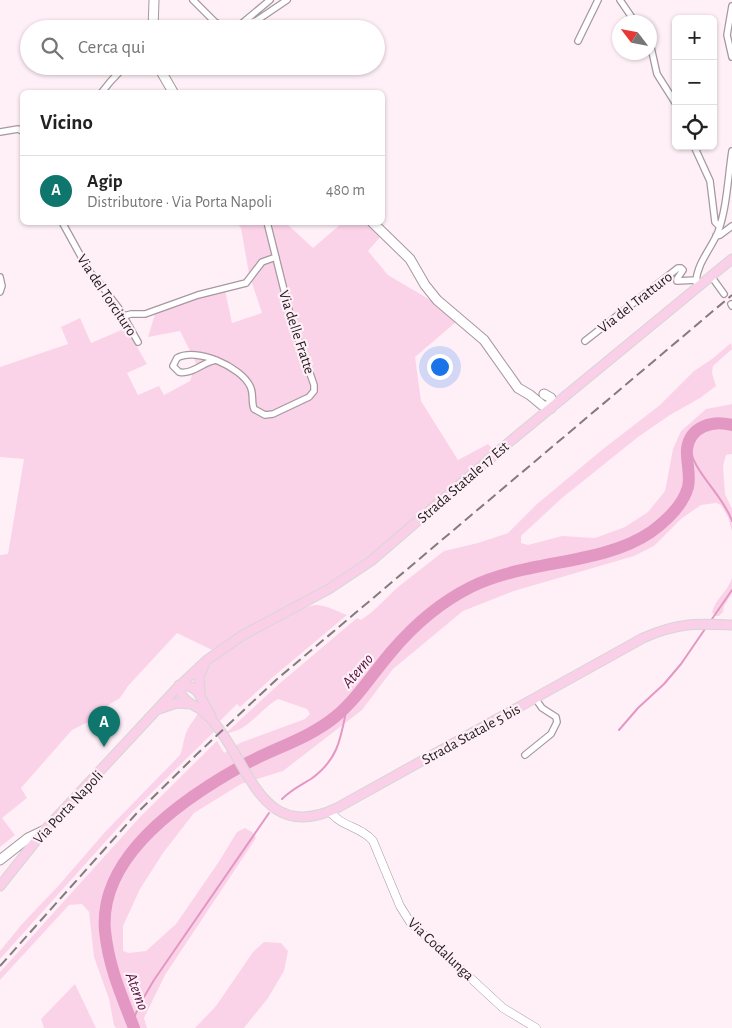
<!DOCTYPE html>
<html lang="it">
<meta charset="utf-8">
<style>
body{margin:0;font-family:"Alegreya Sans",sans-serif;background:#f6f6f6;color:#222}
.controls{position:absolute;right:15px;top:15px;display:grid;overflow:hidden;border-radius:8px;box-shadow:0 1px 4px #0004}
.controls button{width:45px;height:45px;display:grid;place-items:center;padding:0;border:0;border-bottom:1px solid #e0e0e0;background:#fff;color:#222;font:25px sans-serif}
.compass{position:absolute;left:612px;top:15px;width:45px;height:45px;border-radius:50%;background:#fff;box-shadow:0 1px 4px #0004;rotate:302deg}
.you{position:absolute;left:439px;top:366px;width:18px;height:18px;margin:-12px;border:4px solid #fff;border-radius:50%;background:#1a73e8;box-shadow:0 0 0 8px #1a73e833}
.badge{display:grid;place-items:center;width:32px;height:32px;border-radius:50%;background:#0f766e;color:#fff;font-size:16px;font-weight:700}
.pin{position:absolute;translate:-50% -41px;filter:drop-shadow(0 1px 2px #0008)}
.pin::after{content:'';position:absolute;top:26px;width:18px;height:15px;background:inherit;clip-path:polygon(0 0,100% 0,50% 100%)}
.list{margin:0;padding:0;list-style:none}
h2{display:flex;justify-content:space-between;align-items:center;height:65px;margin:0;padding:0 20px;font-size:21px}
h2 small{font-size:16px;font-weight:400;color:#767676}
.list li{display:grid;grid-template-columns:32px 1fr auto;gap:15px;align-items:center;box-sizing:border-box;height:70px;padding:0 20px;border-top:1px solid #e0e0e0}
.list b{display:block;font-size:19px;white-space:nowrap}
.list p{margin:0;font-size:16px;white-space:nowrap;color:#767676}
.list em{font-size:16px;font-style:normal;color:#767676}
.icon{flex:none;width:28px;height:28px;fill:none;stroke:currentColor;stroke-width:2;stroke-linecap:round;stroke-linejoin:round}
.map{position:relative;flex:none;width:732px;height:1028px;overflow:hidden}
.search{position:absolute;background:#fff;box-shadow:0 1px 4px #0004;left:20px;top:20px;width:365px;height:55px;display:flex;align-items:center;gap:12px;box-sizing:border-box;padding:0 18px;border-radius:28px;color:#767676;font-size:19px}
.panel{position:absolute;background:#fff;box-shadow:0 1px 4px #0004;left:20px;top:90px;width:365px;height:135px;border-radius:8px}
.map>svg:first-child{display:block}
.green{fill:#fbd3e9}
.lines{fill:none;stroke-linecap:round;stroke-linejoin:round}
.stream{stroke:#e398c3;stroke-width:2}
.river{stroke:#e398c3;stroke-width:12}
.minor-casing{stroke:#a698a0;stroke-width:8}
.tertiary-casing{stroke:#a698a0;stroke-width:9}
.secondary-casing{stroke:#a698a0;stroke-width:11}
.primary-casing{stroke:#d6d6d6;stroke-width:11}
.minor{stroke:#fff;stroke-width:5.5}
.tertiary{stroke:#fff;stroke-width:8}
.secondary{stroke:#fff;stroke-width:9}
.primary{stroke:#facfe8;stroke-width:9}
.rail{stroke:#837a7f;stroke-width:2;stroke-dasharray:10 5;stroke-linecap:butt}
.labels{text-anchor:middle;stroke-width:4.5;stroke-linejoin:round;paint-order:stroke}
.street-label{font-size:15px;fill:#1e191c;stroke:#fff0f8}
.water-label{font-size:16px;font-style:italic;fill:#4f0e3a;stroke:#fff0f8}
</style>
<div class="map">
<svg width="732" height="1028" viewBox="0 0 732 1028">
<rect width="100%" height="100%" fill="#fff0f8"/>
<path class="green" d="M237 223H286L313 248 342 223H367L381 236 368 251 388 275 432 301 456 322 415 357 421 401 458 460 488 444 493 450C442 495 392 544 335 581 295 606 251 624 212 650L177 633 128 686 120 698 97 712 88 722 72 730 21 788 27 798 2 818 15 835 0 847V555L8 554 24 459 0 457V367L68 344 61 327 80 318 91 343 126 328 147 364 127 373 138 395 159 386 164 395 190 381 196 363 180 331 148 337 155 314 203 295 225 290 232 323 262 313 249 274 241 228Z
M731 343 732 349 713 366 712 373 716 386 700 398 670 415 638 437 562 498 521 536V543L528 545 562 536 595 538 625 527 648 512 665 491 673 449 681 431 706 409 732 404V454L726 455 723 466 725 494 732 509V531L728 517 721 505 716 503 701 505 681 519 654 546 634 556 514 591 463 611 393 669 362 710 283 771 241 784 194 813 163 853 140 889 123 926V951L129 953 146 951 176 924 218 863 237 832 245 828 252 832 256 838 165 975 144 1018 147 1028H116L114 1025 109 999 94 957 89 912 82 904 69 905 0 980V972L140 817 217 741 224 753 240 743 305 719 310 714 307 709 278 699C260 709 248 732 226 733L279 684 357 618 361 620 372 612 398 587 444 551 478 543 508 533 537 504 603 449 660 405 694 371 712 359Z
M732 578V593L724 606 723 612 719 616H715L712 612C716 598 728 591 732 578Z
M315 605C327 605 336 611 347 615L273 677 240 707 237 704 219 722 221 725 133 811 0 959V951L22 924 60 884 105 832 180 755C183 748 183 741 186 733 190 722 200 715 204 700 206 691 198 684 205 671 213 656 282 617 300 609 305 607 310 606 315 605Z
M264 942 281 943 288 951 284 971 268 998 244 1028H195L216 1006 253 952Z
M75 984 96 1028H44L41 1019Z"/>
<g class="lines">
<path class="stream" d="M689 442C690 470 723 494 732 521
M712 619 732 590
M619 730 638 708 664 684 681 664 705 629
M282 799C291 790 301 785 311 779 339 759 341 737 347 706
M132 1022 141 1002 154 980 269 813"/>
<path class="river" d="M134 1028C121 994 109 968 105 931 98 853 190 794 249 762 278 747 309 738 335 717 358 698 373 673 392 651 414 625 441 602 471 587 527 559 601 566 651 532 666 521 683 505 688 487 691 475 686 462 687 449 690 426 713 420 732 425"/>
<defs>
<path id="minor" d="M193 0 215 22 227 28 256 21 287 0
M620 0 635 22
M732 6 727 35 732 57
M241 24 270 0
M578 41 598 0
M650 43 657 74 676 104
M102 92 110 82 125 66
M0 132 18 129 22 131
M694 146 710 181 715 222 719 226
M62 222 89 271 101 285 120 310 138 342
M716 236 720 235 732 226
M711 276 724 294
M0 277 2 286 0 292
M696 282C697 263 711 249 718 232 727 208 728 176 732 151
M731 304 732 306
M124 316 131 314H145L198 295 246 283 262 262 276 257
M585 341 678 268H681L683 270 677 279V281L696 280
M216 360C203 362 192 375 179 372L173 366 177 358C197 347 241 367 250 386 254 393 251 402 254 409L265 415 273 414 309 397 314 391V385L291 318 267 222
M525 755 551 734 557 722 556 717 542 708 535 698"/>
<path id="tertiary" d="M330 811C339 826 362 827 373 841L400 906 410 922 503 1008 536 1028"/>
<path id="secondary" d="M153 29 154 0
M158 66 173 92
M372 222 410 259 425 285 437 300 484 340 518 388 530 395 542 405 551 408V398L544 394
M0 860 28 838 47 829"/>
<path id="primary" d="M179 685C181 700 188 702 200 709 206 714 212 719 216 725 251 769 263 843 337 808L643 638C677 623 696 623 732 625
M179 685C201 684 200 701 211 715
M200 693 199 677 205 663
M159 709 177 703 190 704
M0 886 43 832 177 688 207 660 243 635 329 589 371 561 507 444 732 259"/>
</defs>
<use href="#minor" class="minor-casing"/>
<use href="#tertiary" class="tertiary-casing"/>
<use href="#secondary" class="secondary-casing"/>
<use href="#primary" class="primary-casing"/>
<use href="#minor" class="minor"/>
<use href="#tertiary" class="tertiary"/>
<use href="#secondary" class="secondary"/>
<use href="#primary" class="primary"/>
<path class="rail" d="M0 966 136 814 196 755 276 680 732 295"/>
</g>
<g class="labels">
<g class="street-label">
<text transform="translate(107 295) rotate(56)" y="5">Via del Torcituro</text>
<text transform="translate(635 302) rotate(-38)" y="5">Via del Tratturo</text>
<text transform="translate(297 332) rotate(72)" y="5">Via delle Fratte</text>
<text transform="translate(463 482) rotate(-41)" y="5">Strada Statale 17 Est</text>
<text transform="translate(471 734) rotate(-29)" y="5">Strada Statale 5 bis</text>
<text transform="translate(68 807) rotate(-47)" y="5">Via Porta Napoli</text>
<text transform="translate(441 949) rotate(43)" y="5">Via Codalunga</text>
</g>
<g class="water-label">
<text transform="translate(357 670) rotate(-50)" y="6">Aterno</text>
<text transform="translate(138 991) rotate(69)" y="6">Aterno</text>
</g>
</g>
</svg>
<div class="controls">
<button>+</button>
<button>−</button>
<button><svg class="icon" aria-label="locate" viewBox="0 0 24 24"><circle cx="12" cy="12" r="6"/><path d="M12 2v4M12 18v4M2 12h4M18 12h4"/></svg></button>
</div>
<svg class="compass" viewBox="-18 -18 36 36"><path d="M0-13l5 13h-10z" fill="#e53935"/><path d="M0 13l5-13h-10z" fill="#767676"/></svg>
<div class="you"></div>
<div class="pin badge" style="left:104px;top:747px">A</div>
<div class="search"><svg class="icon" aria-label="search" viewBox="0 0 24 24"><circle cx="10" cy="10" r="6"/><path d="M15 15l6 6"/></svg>Cerca qui</div>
<section class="panel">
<h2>Vicino<small></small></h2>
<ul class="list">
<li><span class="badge">A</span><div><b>Agip</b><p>Distributore · Via Porta Napoli</p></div><em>480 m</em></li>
</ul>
</section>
</div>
